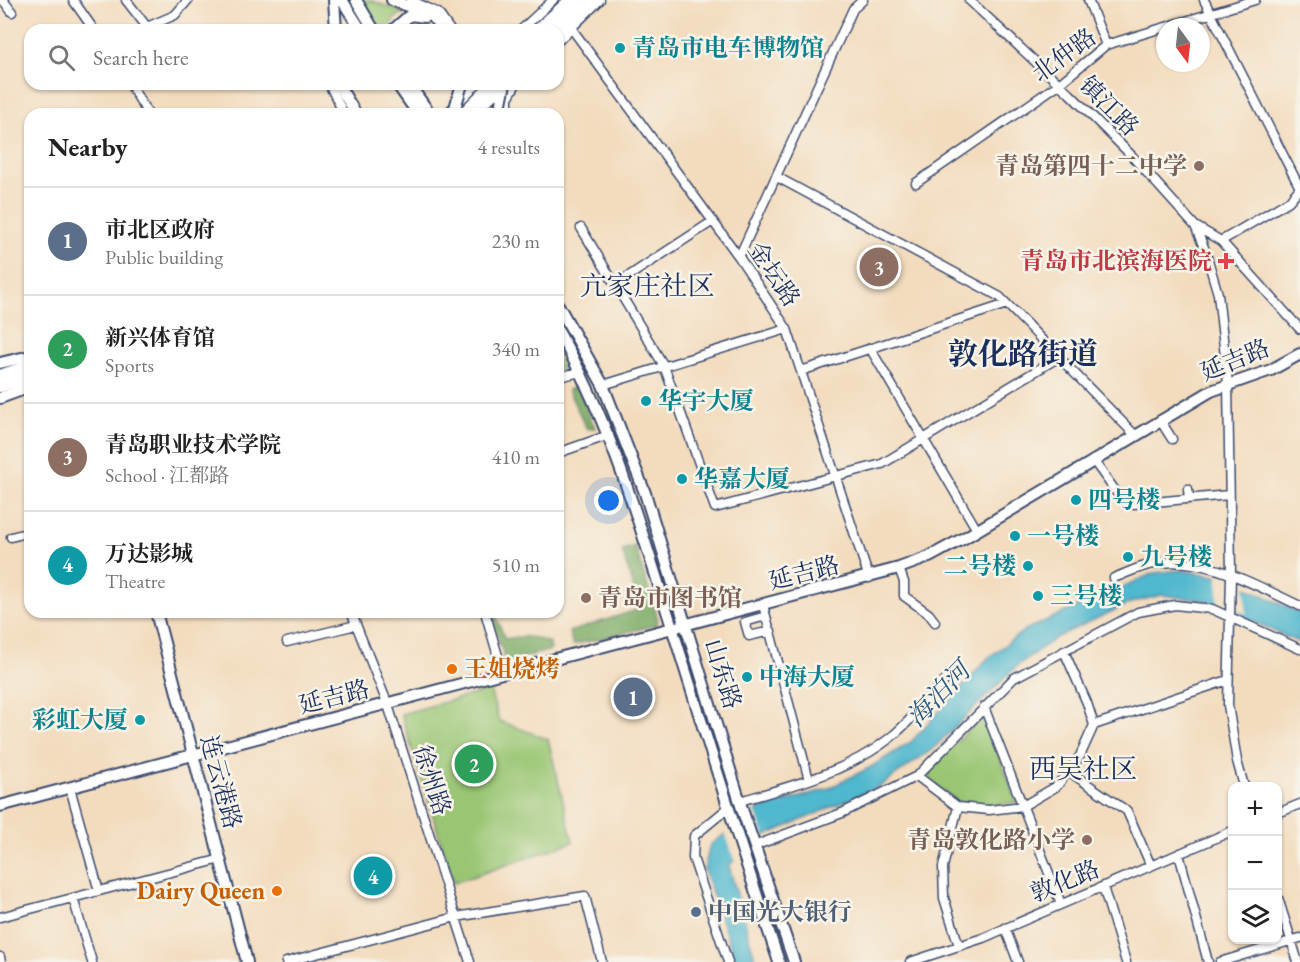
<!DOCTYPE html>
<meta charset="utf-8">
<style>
body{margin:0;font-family:"EB Garamond","Noto Serif SC",serif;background:#f2f2f2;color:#222}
.controls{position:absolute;right:18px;bottom:18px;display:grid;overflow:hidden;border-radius:12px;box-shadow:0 2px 4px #0004}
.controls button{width:54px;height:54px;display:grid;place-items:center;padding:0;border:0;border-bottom:2px solid #e0e0e0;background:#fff;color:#222;font:30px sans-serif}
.compass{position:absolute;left:1156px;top:18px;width:54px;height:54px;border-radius:50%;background:#fff;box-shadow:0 2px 4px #0004;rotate:165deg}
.you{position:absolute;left:609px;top:501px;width:21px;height:21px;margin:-15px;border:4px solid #fff;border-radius:50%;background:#1a73e8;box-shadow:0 0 0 9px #1a73e833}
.badge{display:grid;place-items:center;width:39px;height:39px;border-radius:50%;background:#c8321e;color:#fff;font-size:20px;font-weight:700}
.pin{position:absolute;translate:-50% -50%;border:3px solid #fff;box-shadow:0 2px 6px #0006}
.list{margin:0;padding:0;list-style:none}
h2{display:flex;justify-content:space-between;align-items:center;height:78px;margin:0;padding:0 24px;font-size:26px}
h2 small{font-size:20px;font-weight:400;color:#767676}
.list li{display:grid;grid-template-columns:39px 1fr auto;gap:18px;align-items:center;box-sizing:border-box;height:108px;padding:0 24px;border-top:2px solid #e0e0e0}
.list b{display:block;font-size:22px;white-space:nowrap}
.list p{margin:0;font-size:20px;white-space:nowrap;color:#767676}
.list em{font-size:20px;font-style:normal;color:#767676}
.icon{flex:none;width:33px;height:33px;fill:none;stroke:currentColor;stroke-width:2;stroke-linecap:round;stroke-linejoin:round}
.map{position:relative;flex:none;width:1300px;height:962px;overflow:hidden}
.search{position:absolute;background:#fff;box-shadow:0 2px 4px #0004;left:24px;top:24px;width:540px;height:66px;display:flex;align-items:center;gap:15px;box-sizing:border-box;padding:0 21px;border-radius:18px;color:#767676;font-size:22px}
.panel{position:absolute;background:#fff;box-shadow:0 2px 4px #0004;left:24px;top:108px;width:540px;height:510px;border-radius:18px}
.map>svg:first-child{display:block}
.green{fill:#9ac673;stroke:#5a7a68;stroke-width:1.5}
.forest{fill:#7bab65;stroke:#4b6d62;stroke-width:1.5}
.water{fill:#50b7ce;stroke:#367396;stroke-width:1.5}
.pier{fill:#f3dcbe}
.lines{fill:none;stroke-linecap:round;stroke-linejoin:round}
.minor-casing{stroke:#3b496c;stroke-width:11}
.major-casing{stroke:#3b496c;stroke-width:14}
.highway-casing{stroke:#3b496c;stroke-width:15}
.minor{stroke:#fff;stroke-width:8}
.major{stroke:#fff;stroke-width:10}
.highway{stroke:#fff;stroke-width:12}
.major-bridge-casing{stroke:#3b496c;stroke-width:14;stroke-linecap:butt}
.highway-bridge-casing{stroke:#3b496c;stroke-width:15;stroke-linecap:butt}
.major-bridge{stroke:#fff;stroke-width:10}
.highway-bridge{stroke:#fff;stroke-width:12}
.culture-dot{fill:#0f9aa8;stroke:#f7f3e8;stroke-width:2}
.education-dot{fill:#8d6e63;stroke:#f7f3e8;stroke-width:2}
.health-dot{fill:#e0444e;stroke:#f7f3e8;stroke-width:2}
.food-dot{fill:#e8710a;stroke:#f7f3e8;stroke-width:2}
.service-dot{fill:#5c6f8a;stroke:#f7f3e8;stroke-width:2}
.labels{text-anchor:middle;stroke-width:5;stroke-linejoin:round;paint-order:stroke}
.culture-label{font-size:24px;font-weight:bold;fill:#0d838f;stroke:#f7f3e8;text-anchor:start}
.street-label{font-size:24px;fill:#1b2f5e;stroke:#f7f3e8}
.education-label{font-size:24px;font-weight:bold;fill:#785e54;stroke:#f7f3e8;text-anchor:end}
.health-label{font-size:24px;font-weight:bold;fill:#be3a42;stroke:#f7f3e8;text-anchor:end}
.food-label{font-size:24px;font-weight:bold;fill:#c56008;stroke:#f7f3e8;text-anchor:start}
.service-label{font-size:24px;font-weight:bold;fill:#4e5e75;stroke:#f7f3e8;text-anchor:start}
.water-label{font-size:26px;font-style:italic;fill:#2b5880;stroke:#f7f3e8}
.quarter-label{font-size:27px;fill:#1b2f5e;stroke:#f7f3e8}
.district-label{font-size:30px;font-weight:bold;fill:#1b2f5e;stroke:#f7f3e8}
</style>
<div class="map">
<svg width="1300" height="962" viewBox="0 0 1300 962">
<rect width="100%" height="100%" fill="#f7f3e8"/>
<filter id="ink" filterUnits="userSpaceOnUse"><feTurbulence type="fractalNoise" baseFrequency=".0167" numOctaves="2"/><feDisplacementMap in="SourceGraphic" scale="12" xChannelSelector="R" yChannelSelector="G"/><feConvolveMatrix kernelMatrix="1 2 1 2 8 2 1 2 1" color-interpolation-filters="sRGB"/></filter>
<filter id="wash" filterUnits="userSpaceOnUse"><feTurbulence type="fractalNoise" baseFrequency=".008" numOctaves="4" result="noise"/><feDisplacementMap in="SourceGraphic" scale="24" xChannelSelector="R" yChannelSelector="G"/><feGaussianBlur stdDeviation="1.35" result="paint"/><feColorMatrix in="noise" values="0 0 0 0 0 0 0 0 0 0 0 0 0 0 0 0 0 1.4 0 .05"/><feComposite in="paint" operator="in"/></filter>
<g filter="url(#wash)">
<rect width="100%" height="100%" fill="#f3dcbe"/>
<path class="green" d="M359 0H370L405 13 396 17 386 30H379Z
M558 343 572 366 558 369Z
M490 690 499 721 548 739 573 842 454 883 401 714Z
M983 715 1017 802 989 806 959 802 924 776Z"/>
<path class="forest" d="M576 386 595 428 587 429 568 390Z
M635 546 658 619 656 625 573 645 569 632 640 609 622 550Z
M490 612H494L505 639C523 636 532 635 549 643L551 650 506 662Z"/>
<path class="water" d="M1180 570 1227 578 1300 613V643L1209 601 1162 595 1130 603 1057 637 1018 665 934 748 882 785 751 842 729 866 756 962H736L704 870 710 845 760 809 827 789 871 767 911 742 988 658 1025 630 1154 573Z"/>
<path class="pier" d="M1218 573 1245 584 1246 614 1218 603Z
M755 811 765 838 752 845 735 861 725 832Z"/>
</g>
<g filter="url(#ink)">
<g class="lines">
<defs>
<path id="minor" d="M3 0 12 12
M73 0 94 30
M126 0 147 27 175 15 188 0
M411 0 438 13 450 30
M969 0 1070 94 1132 156 1195 226 1205 250 1218 294 1228 383 1231 574 1228 705 1237 761 1244 786
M1088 0 1106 45
M1204 0 1300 188
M572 29 739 257 787 329 869 578
M521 30 553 0
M558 41 600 0
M130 84 148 114
M329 84 344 114
M508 114V98L516 84
M777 177 1000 297 1134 434
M916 183 1059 84 1106 45 1255 0
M1195 226 1221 241 1300 329
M581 228 664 366 715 508 882 464 1059 357
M1221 241 1289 201 1300 188
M739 257 853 9 863 0
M615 285 713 221
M870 348 977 530
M801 371 1007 304
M558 377 581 372
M603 385 787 329
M1160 420 1172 439
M558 453 609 435
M1093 460 1122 500 1133 504 1229 495
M1188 489 1189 499
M11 537 30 532
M899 568 904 582V596L929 614 935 622
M1114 578C1127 573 1140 566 1154 564 1204 554 1257 586 1300 606
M763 605 809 780
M351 612 388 705 470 962
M485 612 503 673
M766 616 745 622 749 636 771 631
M287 642 356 625
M984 707 1061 904
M1094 725 1228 680
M1068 771 1127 811 1151 866
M917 776 958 807 989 810 1023 806 1057 786 1080 756 1094 725 1087 703 1064 651
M70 788 99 891
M740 801C792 786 847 772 890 738 914 719 932 693 954 671
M958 807 943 867 944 898 959 946
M1278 813 1300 804
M754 846 842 813 917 776 1014 678 1138 612 1175 605 1212 609 1300 649
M1179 854 1208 962
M1103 887 1126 962
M73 898 92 962
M1278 898 1298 962
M0 917 221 859
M1005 928 1018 962
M0 957 1 962
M286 962 456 917 585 896 602 962
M728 962 693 858 694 836 728 808
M910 962 983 938 1232 831
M1220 962 1300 938"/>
<path id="major" d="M334 0 336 30
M342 0 361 30
M356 0 374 30
M392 0 431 15 443 30
M393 30 410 15 425 17
M558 33 593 0
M338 84 356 114
M397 84 418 114
M409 84 430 114
M558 305 603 385 645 493 743 812 794 962
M558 331C611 423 639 523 671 624 706 737 741 850 779 962
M0 363 30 356
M0 398 30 387
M156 612 247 962
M0 806 899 568 929 557 966 537 1211 391 1271 370 1300 354"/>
<path id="highway" d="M538 30 571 0
M551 30 583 0
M449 114 481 84
M0 376 30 366
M0 386 30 377"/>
</defs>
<use href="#minor" class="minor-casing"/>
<use href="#major" class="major-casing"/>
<use href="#highway" class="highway-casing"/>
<use href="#minor" class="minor"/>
<use href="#major" class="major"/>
<use href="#highway" class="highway"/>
<defs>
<path id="major-bridge" d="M455 108 462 84
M472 114 504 84
M502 114 501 103 505 84"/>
<path id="highway-bridge" d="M463 114 493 84"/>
</defs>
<use href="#major-bridge" class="major-bridge-casing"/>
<use href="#highway-bridge" class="highway-bridge-casing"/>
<use href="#major-bridge" class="major-bridge"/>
<use href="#highway-bridge" class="highway-bridge"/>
</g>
</g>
<g class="culture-dot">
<circle cx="620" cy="48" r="6"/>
<circle cx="646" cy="401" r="6"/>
<circle cx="682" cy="479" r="6"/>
<circle cx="1076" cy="500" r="6"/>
<circle cx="1015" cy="536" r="6"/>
<circle cx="1128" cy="557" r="6"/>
<circle cx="1028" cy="566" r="6"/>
<circle cx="1038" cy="596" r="6"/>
<circle cx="747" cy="677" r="6"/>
<circle cx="140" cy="720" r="6"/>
</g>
<g class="education-dot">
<circle cx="1199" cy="166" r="6"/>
<circle cx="586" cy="598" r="6"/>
<circle cx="1087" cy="840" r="6"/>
</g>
<path class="health-dot" d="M1223 252h6v6h6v6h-6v6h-6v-6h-6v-6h6z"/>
<g class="food-dot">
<circle cx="452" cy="669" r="6"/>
<circle cx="277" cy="891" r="6"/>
</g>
<circle class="service-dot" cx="696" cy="912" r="6"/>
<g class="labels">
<g class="culture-label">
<text x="632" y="56">青岛市电车博物馆</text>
<text x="658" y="409">华宇大厦</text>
<text x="694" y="487">华嘉大厦</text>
<text x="1088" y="508">四号楼</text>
<text x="1027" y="544">一号楼</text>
<text x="1140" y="565">九号楼</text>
<text x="1016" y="574" text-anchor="end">二号楼</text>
<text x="1050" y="604">三号楼</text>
<text x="759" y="685">中海大厦</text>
<text x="128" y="728" text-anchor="end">彩虹大厦</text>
</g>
<g class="street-label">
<text transform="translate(1064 55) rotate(-36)" y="8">北仲路</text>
<text transform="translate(1109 106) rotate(45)" y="8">镇江路</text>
<text transform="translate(774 274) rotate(56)" y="8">金坛路</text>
<text transform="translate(1235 360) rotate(-22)" y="8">延吉路</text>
<text transform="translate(804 573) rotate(-14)" y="8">延吉路</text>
<text transform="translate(723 674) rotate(73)" y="8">山东路</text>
<text transform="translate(334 697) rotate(-14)" y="8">延吉路</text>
<text transform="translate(432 780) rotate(72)" y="8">徐州路</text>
<text transform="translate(221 782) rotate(75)" y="8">连云港路</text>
<text transform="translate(1065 881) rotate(-22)" y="8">敦化路</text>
</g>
<g class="education-label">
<text x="1187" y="174">青岛第四十二中学</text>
<text x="598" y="606" text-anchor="start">青岛市图书馆</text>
<text x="1075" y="848">青岛敦化路小学</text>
</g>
<g class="health-label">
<text x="1212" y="269">青岛市北滨海医院</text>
</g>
<g class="food-label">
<text x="464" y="677">王姐烧烤</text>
<text x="265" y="899" text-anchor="end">Dairy Queen</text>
</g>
<g class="service-label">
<text x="708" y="920">中国光大银行</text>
</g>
<g class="water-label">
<text transform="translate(938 694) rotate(-46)" y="9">海泊河</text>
</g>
<g class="quarter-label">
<text x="647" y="295">亢家庄社区</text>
<text x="1083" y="778">西吴社区</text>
</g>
<g class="district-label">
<text x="1023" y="364">敦化路街道</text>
</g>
</g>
</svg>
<div class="controls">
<button>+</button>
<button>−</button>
<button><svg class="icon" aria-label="layers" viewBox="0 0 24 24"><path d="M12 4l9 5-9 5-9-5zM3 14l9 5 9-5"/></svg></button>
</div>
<svg class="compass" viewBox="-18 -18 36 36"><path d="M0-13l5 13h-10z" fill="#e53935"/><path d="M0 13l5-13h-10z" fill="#767676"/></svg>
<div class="you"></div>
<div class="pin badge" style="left:633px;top:697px;background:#5c6f8a">1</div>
<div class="pin badge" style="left:474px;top:764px;background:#2e9e5b">2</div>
<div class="pin badge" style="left:879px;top:267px;background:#8d6e63">3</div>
<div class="pin badge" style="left:373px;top:876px;background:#0f9aa8">4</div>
<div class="search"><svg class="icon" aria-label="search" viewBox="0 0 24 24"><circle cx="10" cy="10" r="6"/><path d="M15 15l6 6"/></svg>Search here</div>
<section class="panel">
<h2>Nearby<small>4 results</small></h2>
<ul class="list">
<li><span class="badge" style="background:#5c6f8a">1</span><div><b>市北区政府</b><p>Public building</p></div><em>230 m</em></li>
<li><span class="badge" style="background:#2e9e5b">2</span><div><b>新兴体育馆</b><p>Sports</p></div><em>340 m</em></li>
<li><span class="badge" style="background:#8d6e63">3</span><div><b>青岛职业技术学院</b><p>School · 江都路</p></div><em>410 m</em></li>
<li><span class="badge" style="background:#0f9aa8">4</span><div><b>万达影城</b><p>Theatre</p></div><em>510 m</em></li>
</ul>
</section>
</div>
